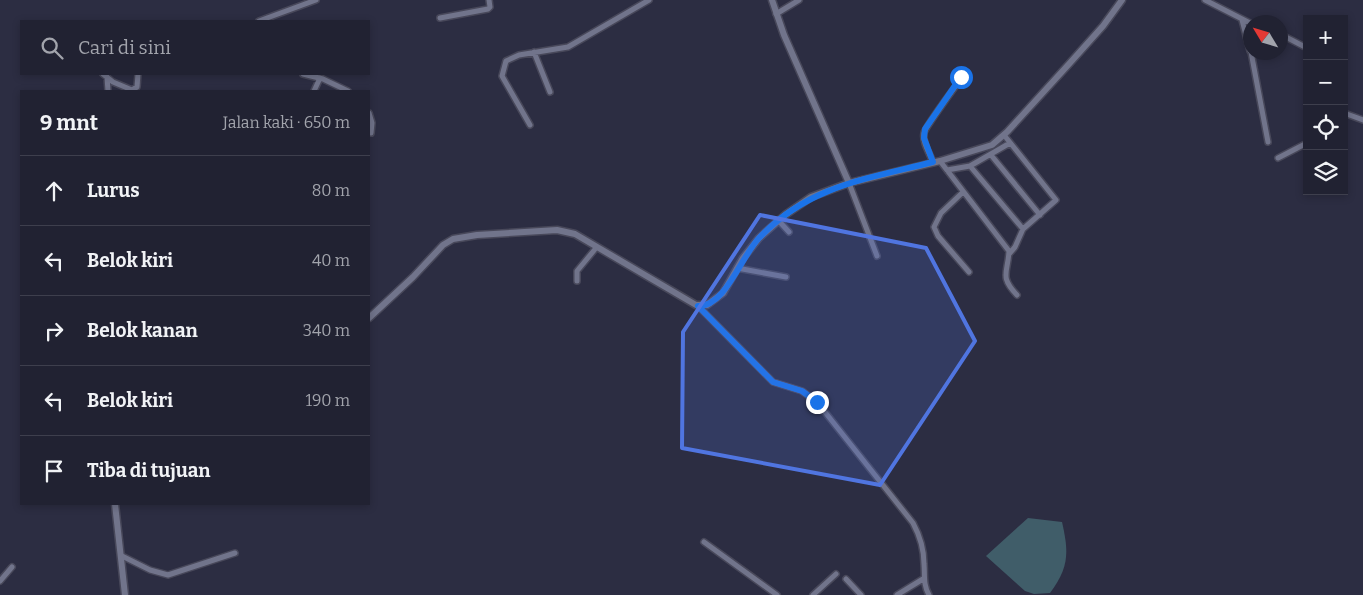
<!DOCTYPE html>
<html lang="id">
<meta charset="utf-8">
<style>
body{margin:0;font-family:Bitter,serif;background:#292a3a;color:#f1f3f6}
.controls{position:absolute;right:15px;top:15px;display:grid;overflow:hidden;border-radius:0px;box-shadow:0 2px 8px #0003}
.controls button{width:45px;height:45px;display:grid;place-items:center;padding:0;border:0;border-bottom:1px solid #3e3f4d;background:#212232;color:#f1f3f6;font:25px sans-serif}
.compass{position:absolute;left:1243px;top:15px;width:45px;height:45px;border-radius:50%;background:#212232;box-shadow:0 2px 8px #0003;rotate:308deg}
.stop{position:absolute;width:15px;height:15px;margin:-11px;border:4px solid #1a73e8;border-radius:50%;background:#fff}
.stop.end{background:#1a73e8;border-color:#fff;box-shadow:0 1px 5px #0008}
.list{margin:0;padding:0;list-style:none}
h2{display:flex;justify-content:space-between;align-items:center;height:65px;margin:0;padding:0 20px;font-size:21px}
h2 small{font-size:16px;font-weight:400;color:#a2a4ac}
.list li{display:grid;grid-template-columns:32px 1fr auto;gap:15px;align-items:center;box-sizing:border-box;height:70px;padding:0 20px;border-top:1px solid #3e3f4d}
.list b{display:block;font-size:19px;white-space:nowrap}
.list em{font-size:16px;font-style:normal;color:#a2a4ac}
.icon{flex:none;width:28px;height:28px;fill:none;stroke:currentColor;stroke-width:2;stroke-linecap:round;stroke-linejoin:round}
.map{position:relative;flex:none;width:1363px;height:595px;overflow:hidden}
.search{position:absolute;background:#212232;box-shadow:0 2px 8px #0003;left:20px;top:20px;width:350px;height:55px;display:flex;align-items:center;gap:12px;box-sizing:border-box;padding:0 18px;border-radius:0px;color:#a2a4ac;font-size:19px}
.panel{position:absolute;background:#212232;box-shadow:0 2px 8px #0003;left:20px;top:90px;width:350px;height:415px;border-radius:0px}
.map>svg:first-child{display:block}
.water{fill:#405d69}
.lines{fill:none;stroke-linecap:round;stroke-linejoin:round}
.minor-casing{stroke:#48485a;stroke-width:8}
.tertiary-casing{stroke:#48485a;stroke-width:9}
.minor{stroke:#71748b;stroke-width:5}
.tertiary{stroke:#71748b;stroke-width:6}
.route{stroke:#1a73e8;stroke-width:6}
.marked{fill:#5075e0;fill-opacity:0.2;stroke:#5075e0;stroke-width:4;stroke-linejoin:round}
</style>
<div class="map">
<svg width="1363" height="595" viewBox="0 0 1363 595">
<rect width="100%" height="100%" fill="#2c2d42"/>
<path class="water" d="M1028 518 1062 522C1069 553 1069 567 1050 593L1034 594 1025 591 986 556Z"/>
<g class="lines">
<defs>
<path id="minor" d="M1205 0 1250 23
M776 14 799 0
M440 18 488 9 490 7 489 0
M1242 20 1250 51
M259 21 316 0
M1280 34 1307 48
M534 52 550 92
M1251 52 1268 142
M103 74 113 82 132 90 137 87 138 74
M303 74 323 79 348 91
M107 77 108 91
M314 91 320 78
M369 113 372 123 371 133
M1344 113 1363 120
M530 125 502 76 506 61 519 55 568 47 649 0
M1004 135 1056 200 1023 229 1015 247 1009 254
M1010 143 970 166 1023 229
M991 155 1040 215
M1278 158 1307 143
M940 161 1009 251C1008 273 999 276 1017 295
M933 162C930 154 922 142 924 133 925 128 961 77 967 73
M947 170 970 166
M849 183 877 256
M963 192 941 213 934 227 938 236 969 272
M778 220 789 232
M737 268 786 277
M577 281V271L596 248
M698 306 773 382 802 391 817 402 913 523C920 536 924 549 924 564 925 576 923 584 929 595
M704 542 777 595
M122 556 150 570 168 575 235 553
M846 579 861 595
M0 581 12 567
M813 595 836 574
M897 595 923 579"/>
<path id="tertiary" d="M772 0 784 35 849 183
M369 318 413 277 443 245 453 239 477 235 557 230 575 234 696 305H707L723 293 743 258 759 238 785 215 811 197 849 183 940 161 992 145 1007 132 1069 64 1103 26 1122 0
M115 504 125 595"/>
</defs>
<use href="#minor" class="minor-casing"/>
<use href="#tertiary" class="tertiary-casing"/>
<use href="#minor" class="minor"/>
<use href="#tertiary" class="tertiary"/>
</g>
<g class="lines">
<path class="route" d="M817 402 802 391 773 382 698 306C725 307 741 257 759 238 808 186 866 179 933 162L924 138 925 129 961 77"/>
</g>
<path class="marked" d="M760 215 926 248 975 341 880 485 682 448 683 332Z"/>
</svg>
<div class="controls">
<button>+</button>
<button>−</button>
<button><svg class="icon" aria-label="locate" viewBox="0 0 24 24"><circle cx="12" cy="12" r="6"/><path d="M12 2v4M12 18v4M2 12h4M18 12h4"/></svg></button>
<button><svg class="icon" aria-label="layers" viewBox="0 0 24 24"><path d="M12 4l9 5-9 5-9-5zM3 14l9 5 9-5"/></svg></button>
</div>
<svg class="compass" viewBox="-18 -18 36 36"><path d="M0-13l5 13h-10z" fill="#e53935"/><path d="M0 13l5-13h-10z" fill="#a2a4ac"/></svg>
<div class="stop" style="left:961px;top:77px"></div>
<div class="stop end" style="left:817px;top:402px"></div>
<div class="search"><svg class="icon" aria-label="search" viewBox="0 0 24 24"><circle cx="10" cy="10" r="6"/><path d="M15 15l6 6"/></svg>Cari di sini</div>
<section class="panel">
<h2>9 mnt<small>Jalan kaki · 650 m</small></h2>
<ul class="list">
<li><svg class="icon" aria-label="ahead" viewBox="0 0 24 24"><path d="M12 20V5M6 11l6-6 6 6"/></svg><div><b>Lurus</b></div><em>80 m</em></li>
<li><svg class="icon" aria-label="left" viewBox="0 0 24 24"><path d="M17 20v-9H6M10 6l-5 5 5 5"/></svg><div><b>Belok kiri</b></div><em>40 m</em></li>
<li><svg class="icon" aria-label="right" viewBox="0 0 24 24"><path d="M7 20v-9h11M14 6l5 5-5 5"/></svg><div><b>Belok kanan</b></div><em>340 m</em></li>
<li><svg class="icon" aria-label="left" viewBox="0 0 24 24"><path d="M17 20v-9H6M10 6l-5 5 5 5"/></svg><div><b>Belok kiri</b></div><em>190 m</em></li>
<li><svg class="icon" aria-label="arrive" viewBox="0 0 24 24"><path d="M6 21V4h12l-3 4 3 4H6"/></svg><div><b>Tiba di tujuan</b></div></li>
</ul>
</section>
</div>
